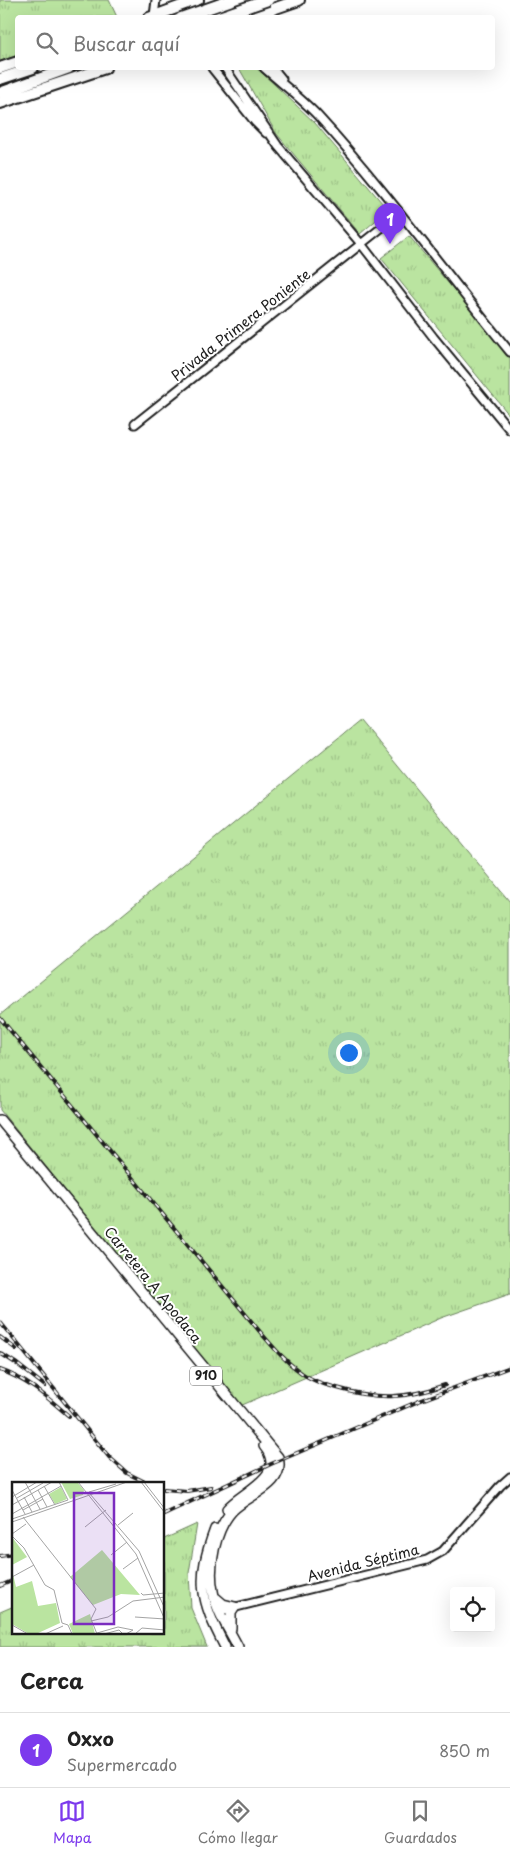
<!DOCTYPE html>
<html lang="es">
<meta charset="utf-8">
<style>
body{margin:0;font-family:"Playpen Sans",sans-serif;background:#f6f6f6;color:#222}
.controls{position:absolute;right:15px;bottom:15px;display:grid;overflow:hidden;border-radius:5px;box-shadow:0 5px 20px #0002}
.controls button{width:45px;height:45px;display:grid;place-items:center;padding:0;border:0;border-bottom:1px solid #e0e0e0;background:#fff;color:#222;font:25px sans-serif}
.you{position:absolute;left:348px;top:1052px;width:18px;height:18px;margin:-12px;border:4px solid #fff;border-radius:50%;background:#1a73e8;box-shadow:0 0 0 8px #1a73e833}
.badge{display:grid;place-items:center;width:32px;height:32px;border-radius:50%;background:#7c3aed;color:#fff;font-size:16px;font-weight:700}
.pin{position:absolute;translate:-50% -41px;filter:drop-shadow(0 1px 2px #0008)}
.pin::after{content:'';position:absolute;top:26px;width:18px;height:15px;background:inherit;clip-path:polygon(0 0,100% 0,50% 100%)}
.list{margin:0;padding:0;list-style:none}
h2{display:flex;justify-content:space-between;align-items:center;height:65px;margin:0;padding:0 20px;font-size:21px}
h2 small{font-size:16px;font-weight:400;color:#767676}
.list li{display:grid;grid-template-columns:32px 1fr auto;gap:15px;align-items:center;box-sizing:border-box;height:75px;padding:0 20px;border-top:1px solid #e0e0e0}
.list b{display:block;font-size:19px;white-space:nowrap}
.list p{margin:0;font-size:16px;white-space:nowrap;color:#767676}
.list em{font-size:16px;font-style:normal;color:#767676}
.icon{flex:none;width:28px;height:28px;fill:none;stroke:currentColor;stroke-width:2;stroke-linecap:round;stroke-linejoin:round}
.map{position:relative;flex:none;width:510px;height:1647px;overflow:hidden}
.search{position:absolute;background:#fff;box-shadow:0 5px 20px #0002;left:15px;right:15px;top:15px;height:55px;display:flex;align-items:center;gap:12px;box-sizing:border-box;padding:0 18px;border-radius:5px;color:#767676;font-size:19px}
.sheet{height:140px;background:#fff}
nav{display:flex;justify-content:space-around;align-items:center;box-sizing:border-box;height:70px;border-top:1px solid #e0e0e0;background:#fff;font-size:14px;color:#767676}
nav a{display:grid;justify-items:center;gap:2px}
nav .on{color:#7c3aed}
.map>svg:first-child{display:block}
.grass{fill:url(#grass-tufts);stroke:#6b805e}
.lines{fill:none;stroke-linecap:round;stroke-linejoin:round}
.minor-casing{stroke:#1c1c1c;stroke-width:11}
.major-casing{stroke:#1c1c1c;stroke-width:12}
.highway-casing{stroke:#1c1c1c;stroke-width:14}
.minor{stroke:#fff;stroke-width:7}
.major{stroke:#fff;stroke-width:9}
.highway{stroke:#fff;stroke-width:10}
.rail-casing{stroke:#1c1c1c;stroke-width:4}
.rail{stroke:#fff;stroke-width:2;stroke-dasharray:5.5;stroke-linecap:butt}
.highway-bridge-casing{stroke:#1c1c1c;stroke-width:14;stroke-linecap:butt}
.highway-bridge{stroke:#fff;stroke-width:10}
.labels{text-anchor:middle;stroke-width:4;stroke-linejoin:round;paint-order:stroke}
.shield{fill:#fff;stroke:#606060;stroke-width:1}
.shield-label{font-size:12px;font-weight:bold;fill:#1c1c1c}
.street-label{font-size:14px;fill:#1c1c1c;stroke:#fff}
.inset-road{fill:none;stroke:#a4a4a4;stroke-width:1}
.view{fill:#7b2cbf;fill-opacity:0.15;stroke:#7b2cbf;stroke-width:2.5}
.inset-edge{fill:none;stroke:#1c1c1c;stroke-width:2.5}
</style>
<div class="map">
<svg width="510" height="1647" viewBox="0 0 510 1647">
<defs>
<pattern id="grass-tufts" width="24" height="20" patternUnits="userSpaceOnUse" patternTransform="scale(1.25)"><rect width="24" height="20" fill="#bae4a0"/><path d="M3 7l-1-3M5 7V3M7 7l1-3M15 17l-1-3M17 17v-4M19 17l1-3" fill="none" stroke="#9fc389"/></pattern>
</defs>
<rect width="100%" height="100%" fill="#fff"/>
<filter id="ink" filterUnits="userSpaceOnUse"><feTurbulence type="fractalNoise" baseFrequency=".02" numOctaves="2"/><feDisplacementMap in="SourceGraphic" scale="10" xChannelSelector="R" yChannelSelector="G"/><feConvolveMatrix kernelMatrix="1 2 1 2 8 2 1 2 1" color-interpolation-filters="sRGB"/></filter>
<g filter="url(#ink)">
<path class="grass" d="M0 0H109L117 17 18 18 17 58 0 64Z
M239 68H257L315 123 388 210 360 234 276 133Z
M409 236 510 357V416L381 258Z
M360 720 510 902V1294L441 1318 240 1406 0 1110V1015Z
M197 1524 189 1573 191 1608 207 1647H0V1612L14 1606V1633H164V1539Z"/>
<g class="lines">
<defs>
<path id="minor" d="M154 16 156 0
M212 68 255 122 266 133
M225 68 278 146 362 245 434 338 510 430
M264 68C282 84 301 98 318 116 386 190 446 274 510 352
M273 68 282 79
M135 424 400 213
M220 1611 427 1560 443 1551 500 1486 510 1477"/>
<path id="major" d="M0 1120 278 1457C286 1486 248 1494 232 1511 215 1530 208 1566 213 1591 216 1611 229 1629 238 1647
M227 1509C242 1491 289 1476 264 1446
M215 1529C196 1580 200 1599 225 1647
M216 1598 223 1604 235 1607 231 1613V1629"/>
<path id="highway" d="M149 18 198 0
M247 18 299 0
M0 68 18 62
M0 79 33 68
M0 93 69 68
M0 103 105 68"/>
</defs>
<use href="#minor" class="minor-casing"/>
<use href="#major" class="major-casing"/>
<use href="#highway" class="highway-casing"/>
<use href="#minor" class="minor"/>
<use href="#major" class="major"/>
<use href="#highway" class="highway"/>
<defs>
<path id="rail" d="M0 1018 261 1333C273 1347 284 1360 299 1371 310 1380 323 1384 337 1388 378 1400 405 1399 445 1385
M0 1322 109 1457 127 1473 147 1483
M0 1337 16 1349
M0 1353 17 1364 45 1386
M0 1370C27 1379 48 1398 69 1416
M164 1489 187 1491 211 1487
M164 1514 271 1464 419 1401 510 1367
M0 1556 14 1554
M0 1586 14 1580"/>
</defs>
<use href="#rail" class="rail-casing"/>
<use href="#rail" class="rail"/>
<defs>
<path id="highway-bridge" d="M181 18 232 0
M216 18 268 0"/>
</defs>
<use href="#highway-bridge" class="highway-bridge-casing"/>
<use href="#highway-bridge" class="highway-bridge"/>
</g>
</g>
<g class="labels">
<rect class="shield" x="190" y="1366.5" width="32" height="19" rx="4"/>
<g class="shield-label">
<text x="206" y="1380">910</text>
</g>
<g class="street-label">
<text transform="translate(241 325) rotate(-38)" y="5">Privada Primera Poniente</text>
<text transform="translate(153 1285) rotate(51)" y="5">Carretera A Apodaca</text>
<text transform="translate(363 1563) rotate(-14)" y="5">Avenida Séptima</text>
</g>
</g>
<g transform="translate(12 1482)">
<rect width="152" height="152" fill="#fff"/>
<path d="M49 0H65L72 8 71 13 58 17ZM49 5 55 17 43 22 37 12ZM0 55 15 75 0 83ZM90 68 128 113 109 112 81 123 58 95ZM0 88 4 105 20 99 26 124 44 121 48 141 24 152H17L0 142ZM78 132 83 152H61L57 142Z" fill="#bae4a0"/>
<path class="inset-road" d="M13 0 28 27M66 0 124 72 153 138M129 0 153 31M132 0 153 27M32 4 43 23M0 8 13 32M26 8 35 25M77 10 104 2M78 12 127 69 153 127M0 15 25 0M12 15 20 30M5 16 31 1M0 23 40 0M11 28 31 17M0 32 49 4M11 35 84 127 79 137 85 152M0 37 56 18 47 0M0 40 115 0M106 43 121 31M73 45 94 28M0 52 14 42M0 54 12 66 33 103 42 108 50 141 56 143 60 152M99 73 115 60M111 87 126 76M0 95 22 83M129 111 131 113 153 111M123 135 153 137M79 139 96 135 121 119 153 115M0 143 16 152M85 151 106 145 121 148 114 152M33 152 51 144M92 152 107 148 111 152M123 152 130 146 153 148"/>
<path class="view" d="M62 11H102V142H62Z"/>
<rect width="152" height="152" class="inset-edge"/>
</g>
</svg>
<div class="controls">
<button><svg class="icon" aria-label="locate" viewBox="0 0 24 24"><circle cx="12" cy="12" r="6"/><path d="M12 2v4M12 18v4M2 12h4M18 12h4"/></svg></button>
</div>
<div class="you"></div>
<div class="pin badge" style="left:390px;top:244px">1</div>
<div class="search"><svg class="icon" aria-label="search" viewBox="0 0 24 24"><circle cx="10" cy="10" r="6"/><path d="M15 15l6 6"/></svg>Buscar aquí</div>
</div>
<section class="sheet">
<h2>Cerca<small></small></h2>
<ul class="list">
<li><span class="badge">1</span><div><b>Oxxo</b><p>Supermercado</p></div><em>850 m</em></li>
</ul>
</section>
<nav>
<a class="on"><svg class="icon" aria-label="map" viewBox="0 0 24 24"><path d="M3 6l6-2 6 2 6-2v14l-6 2-6-2-6 2zM9 4v14M15 6v14"/></svg>Mapa</a>
<a><svg class="icon" aria-label="directions" viewBox="0 0 24 24"><path d="M12 3l9 9-9 9-9-9zM9 14v-3h6M13 9l2 2-2 2"/></svg>Cómo llegar</a>
<a><svg class="icon" aria-label="saved" viewBox="0 0 24 24"><path d="M7 4h10v16l-5-4-5 4z"/></svg>Guardados</a>
</nav>
